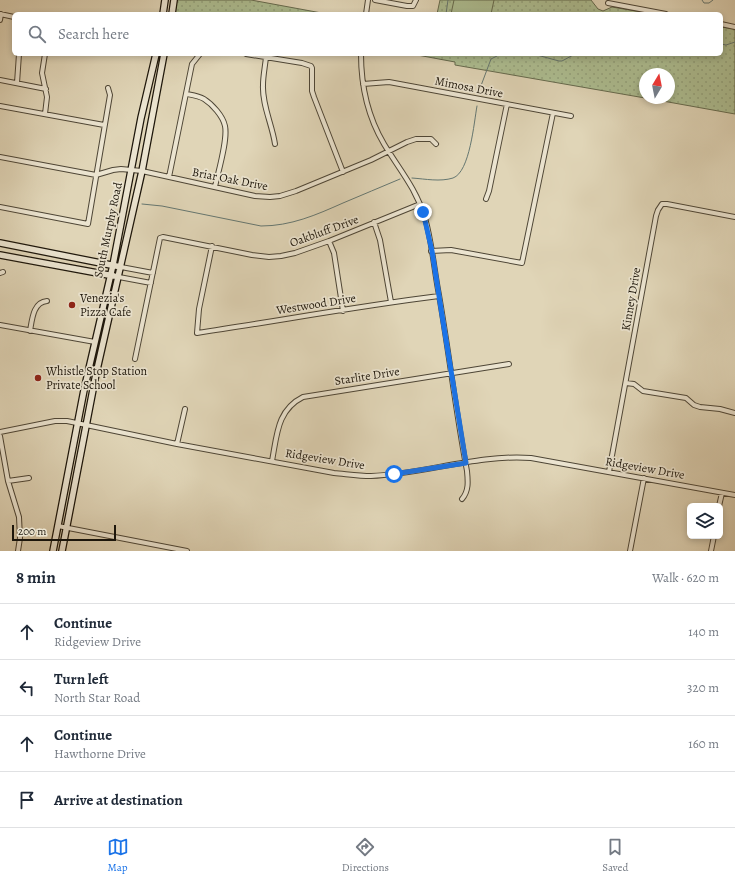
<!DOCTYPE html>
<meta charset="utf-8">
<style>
body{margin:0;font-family:Alegreya,serif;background:#f6f6f7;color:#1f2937}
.controls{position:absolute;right:12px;bottom:12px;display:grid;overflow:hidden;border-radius:6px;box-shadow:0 2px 6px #0003}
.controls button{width:36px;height:36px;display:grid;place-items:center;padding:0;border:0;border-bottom:1px solid #e0e1e3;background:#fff;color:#1f2937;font:20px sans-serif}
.compass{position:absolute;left:639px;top:68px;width:36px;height:36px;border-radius:50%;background:#fff;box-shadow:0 2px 6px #0003;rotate:10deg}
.scale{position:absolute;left:12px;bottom:10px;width:104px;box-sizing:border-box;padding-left:4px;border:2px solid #1d160b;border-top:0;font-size:11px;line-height:14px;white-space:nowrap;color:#1d160b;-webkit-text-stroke:3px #ebe4d0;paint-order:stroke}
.stop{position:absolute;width:12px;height:12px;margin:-9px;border:3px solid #1a73e8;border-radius:50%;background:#fff}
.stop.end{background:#1a73e8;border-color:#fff;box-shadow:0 1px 4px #0008}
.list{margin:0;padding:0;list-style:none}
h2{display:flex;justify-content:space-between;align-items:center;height:52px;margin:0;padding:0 16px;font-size:17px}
h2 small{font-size:13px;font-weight:400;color:#747a83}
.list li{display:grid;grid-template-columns:26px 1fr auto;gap:12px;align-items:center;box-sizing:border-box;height:56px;padding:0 16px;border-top:1px solid #e0e1e3}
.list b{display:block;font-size:15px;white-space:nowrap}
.list p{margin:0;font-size:13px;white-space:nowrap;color:#747a83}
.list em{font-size:13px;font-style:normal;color:#747a83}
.icon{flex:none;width:22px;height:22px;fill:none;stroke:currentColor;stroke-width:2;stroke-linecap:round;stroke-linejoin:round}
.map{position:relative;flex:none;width:735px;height:551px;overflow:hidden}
.search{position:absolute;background:#fff;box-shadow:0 2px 6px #0003;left:12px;right:12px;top:12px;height:44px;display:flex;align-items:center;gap:10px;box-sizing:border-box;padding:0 14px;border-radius:6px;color:#747a83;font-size:15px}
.sheet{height:276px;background:#fff}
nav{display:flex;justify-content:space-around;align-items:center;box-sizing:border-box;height:56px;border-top:1px solid #e0e1e3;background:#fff;font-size:11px;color:#747a83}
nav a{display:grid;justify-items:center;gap:2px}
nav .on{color:#1a73e8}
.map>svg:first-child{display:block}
.park{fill:url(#park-dots);stroke:#656a4e}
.pitch{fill:#adbe92;stroke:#656a4e}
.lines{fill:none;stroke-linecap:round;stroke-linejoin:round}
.stream{stroke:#657771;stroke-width:1}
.street-casing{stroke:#4e4636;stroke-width:6}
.secondary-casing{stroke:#1d160b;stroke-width:8}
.street{stroke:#ebe4d0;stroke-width:4}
.secondary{stroke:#ebe4d0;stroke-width:5.5}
.route{stroke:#1a73e8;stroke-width:5}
.poi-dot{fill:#8f2418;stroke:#ebe4d0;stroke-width:1.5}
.labels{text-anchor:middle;stroke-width:3.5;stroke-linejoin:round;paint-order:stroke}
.street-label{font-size:12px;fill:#1d160b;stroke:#ebe4d0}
.poi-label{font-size:12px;fill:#1d160b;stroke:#ebe4d0;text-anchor:start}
</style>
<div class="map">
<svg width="735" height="551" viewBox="0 0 735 551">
<defs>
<pattern id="park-dots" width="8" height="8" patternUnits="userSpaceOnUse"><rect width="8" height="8" fill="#adbe92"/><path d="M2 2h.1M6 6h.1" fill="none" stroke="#94a37d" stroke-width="1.8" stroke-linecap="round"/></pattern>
</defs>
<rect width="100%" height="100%" fill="#e0d5b7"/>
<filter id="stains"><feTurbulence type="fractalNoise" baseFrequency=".005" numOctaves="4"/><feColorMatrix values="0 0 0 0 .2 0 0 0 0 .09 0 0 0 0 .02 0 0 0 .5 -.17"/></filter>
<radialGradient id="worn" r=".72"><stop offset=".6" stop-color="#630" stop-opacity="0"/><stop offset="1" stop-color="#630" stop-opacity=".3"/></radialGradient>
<path class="park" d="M177 0H251L327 14H181L175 13Z
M440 0H591L598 9 603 11 612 7 653 14H437Z
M721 27 735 29V114L646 98H669V74H645V98L455 65V62L412 54H721Z"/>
<path class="pitch" d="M454 0H494L491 14H451Z"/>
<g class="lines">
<path class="stream" d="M702 0 704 3H709L713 0
M446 14 448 0
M721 44 726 45 735 42
M525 54 537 55 559 61H562L575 54
M693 54H697
M479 91 491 59 497 56
M412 178C426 179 440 182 453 178 470 172 474 122 477 106
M142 204 162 206 261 226C291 226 316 215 343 203 362 195 381 187 400 179"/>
<defs>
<path id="street" d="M375 0 407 6H413L416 0
M608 3 666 14
M0 14 14 17
M366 14 368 0
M0 20 1 14
M721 24 735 27
M45 54 42 73 47 97 45 114
M246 54 302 63 311 66 312 68V91L314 97 343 172
M361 54C361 85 368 117 384 144 399 169 416 188 425 218 432 242 434 269 439 295 449 353 456 413 467 471 468 481 469 491 462 499
M266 57C265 67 263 76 263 85 262 105 272 124 275 144
M0 80 46 89
M17 83 19 54
M363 84 389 82 571 116
M187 94C192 95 199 96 204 99 212 104 223 116 225 126 228 140 218 172 215 187
M0 106 104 125
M0 157 96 175 113 170 121 169 142 171 255 196 270 197 280 196 296 191 371 160 407 142 416 139H431L436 144
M169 177 192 64 200 54
M486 199 489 191 507 104
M0 207 88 224 110 95 108 88
M374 222 380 240 391 302
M329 241 334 253 343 311
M212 246 199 309 197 333C278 321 358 306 439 296
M431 251 451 250 522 263 553 113
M121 267 153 273
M0 273 3 272
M119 277 151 283
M0 325 95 342
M30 331C32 320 33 302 47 301
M135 359 160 238 163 237 252 255 269 257 281 256 295 253 329 241 420 204
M626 383 634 384 643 391 686 398 694 405 700 407 720 409 735 413
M0 432 55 421H67L177 444 334 473C346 474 359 476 371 476 424 474 478 454 531 458L735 495
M0 436 8 481 19 517 20 538 18 551
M177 444 185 409
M272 461C277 435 277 410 303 397L509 364
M609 472 656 216 658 210 662 204H667L735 217
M8 481 29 478
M719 506 722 493
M58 526 187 551
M630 551 644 478
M711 551 714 536"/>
<path id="secondary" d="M163 14 165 0
M172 14 174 0
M0 243 121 267
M0 255 114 276
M53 551 84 390 113 265 141 118 156 54
M62 551 96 374 142 171 164 54"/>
</defs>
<use href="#street" class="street-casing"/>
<use href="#secondary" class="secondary-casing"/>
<use href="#street" class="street"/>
<use href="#secondary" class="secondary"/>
</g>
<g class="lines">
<path class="route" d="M394 474 466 463 442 315 432 251 423 212"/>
</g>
<g class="poi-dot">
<circle cx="72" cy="305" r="4"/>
<circle cx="38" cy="378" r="4"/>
</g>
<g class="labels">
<g class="street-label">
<text transform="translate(469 87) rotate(11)" y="4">Mimosa Drive</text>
<text transform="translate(230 179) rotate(11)" y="4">Briar Oak Drive</text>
<text transform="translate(108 230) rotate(-78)" y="4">South Murphy Road</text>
<text transform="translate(324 231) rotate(-20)" y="4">Oakbluff Drive</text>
<text transform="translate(631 299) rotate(-80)" y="4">Kinney Drive</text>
<text transform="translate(316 304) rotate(-9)" y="4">Westwood Drive</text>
<text transform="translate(367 376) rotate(-9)" y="4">Starlite Drive</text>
<text transform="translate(325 459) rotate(9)" y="4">Ridgeview Drive</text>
<text transform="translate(645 468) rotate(10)" y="4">Ridgeview Drive</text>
</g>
<g class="poi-label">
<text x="80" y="302">Venezia's<tspan x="80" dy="14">Pizza Cafe</tspan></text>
<text x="46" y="375">Whistle Stop Station<tspan x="46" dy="14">Private School</tspan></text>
</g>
</g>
<rect width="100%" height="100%" filter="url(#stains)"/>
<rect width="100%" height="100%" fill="url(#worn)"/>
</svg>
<div class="controls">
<button><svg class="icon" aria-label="layers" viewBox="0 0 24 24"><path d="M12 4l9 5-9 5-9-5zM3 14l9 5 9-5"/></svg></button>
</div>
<svg class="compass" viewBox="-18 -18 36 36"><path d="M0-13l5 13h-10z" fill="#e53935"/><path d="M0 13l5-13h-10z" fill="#747a83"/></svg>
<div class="scale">200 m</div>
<div class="stop" style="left:394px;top:474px"></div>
<div class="stop end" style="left:423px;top:212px"></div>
<div class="search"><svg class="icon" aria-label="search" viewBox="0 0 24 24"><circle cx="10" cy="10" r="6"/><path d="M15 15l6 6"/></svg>Search here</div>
</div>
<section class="sheet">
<h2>8 min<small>Walk · 620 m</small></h2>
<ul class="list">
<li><svg class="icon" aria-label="ahead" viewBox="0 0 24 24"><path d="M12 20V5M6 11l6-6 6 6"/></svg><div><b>Continue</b><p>Ridgeview Drive</p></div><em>140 m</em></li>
<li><svg class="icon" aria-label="left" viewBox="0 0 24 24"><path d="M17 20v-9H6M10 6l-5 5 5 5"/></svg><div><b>Turn left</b><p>North Star Road</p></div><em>320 m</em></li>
<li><svg class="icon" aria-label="ahead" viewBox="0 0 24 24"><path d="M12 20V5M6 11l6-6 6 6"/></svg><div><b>Continue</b><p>Hawthorne Drive</p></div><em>160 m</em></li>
<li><svg class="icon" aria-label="arrive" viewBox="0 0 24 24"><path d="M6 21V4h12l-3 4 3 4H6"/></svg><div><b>Arrive at destination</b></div></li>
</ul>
</section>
<nav>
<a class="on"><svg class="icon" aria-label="map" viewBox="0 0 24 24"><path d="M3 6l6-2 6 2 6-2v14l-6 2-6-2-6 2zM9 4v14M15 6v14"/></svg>Map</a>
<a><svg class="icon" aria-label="directions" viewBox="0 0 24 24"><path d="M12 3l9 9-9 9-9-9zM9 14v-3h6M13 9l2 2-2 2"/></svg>Directions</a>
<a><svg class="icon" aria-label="saved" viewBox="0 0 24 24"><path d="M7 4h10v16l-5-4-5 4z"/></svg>Saved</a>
</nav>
